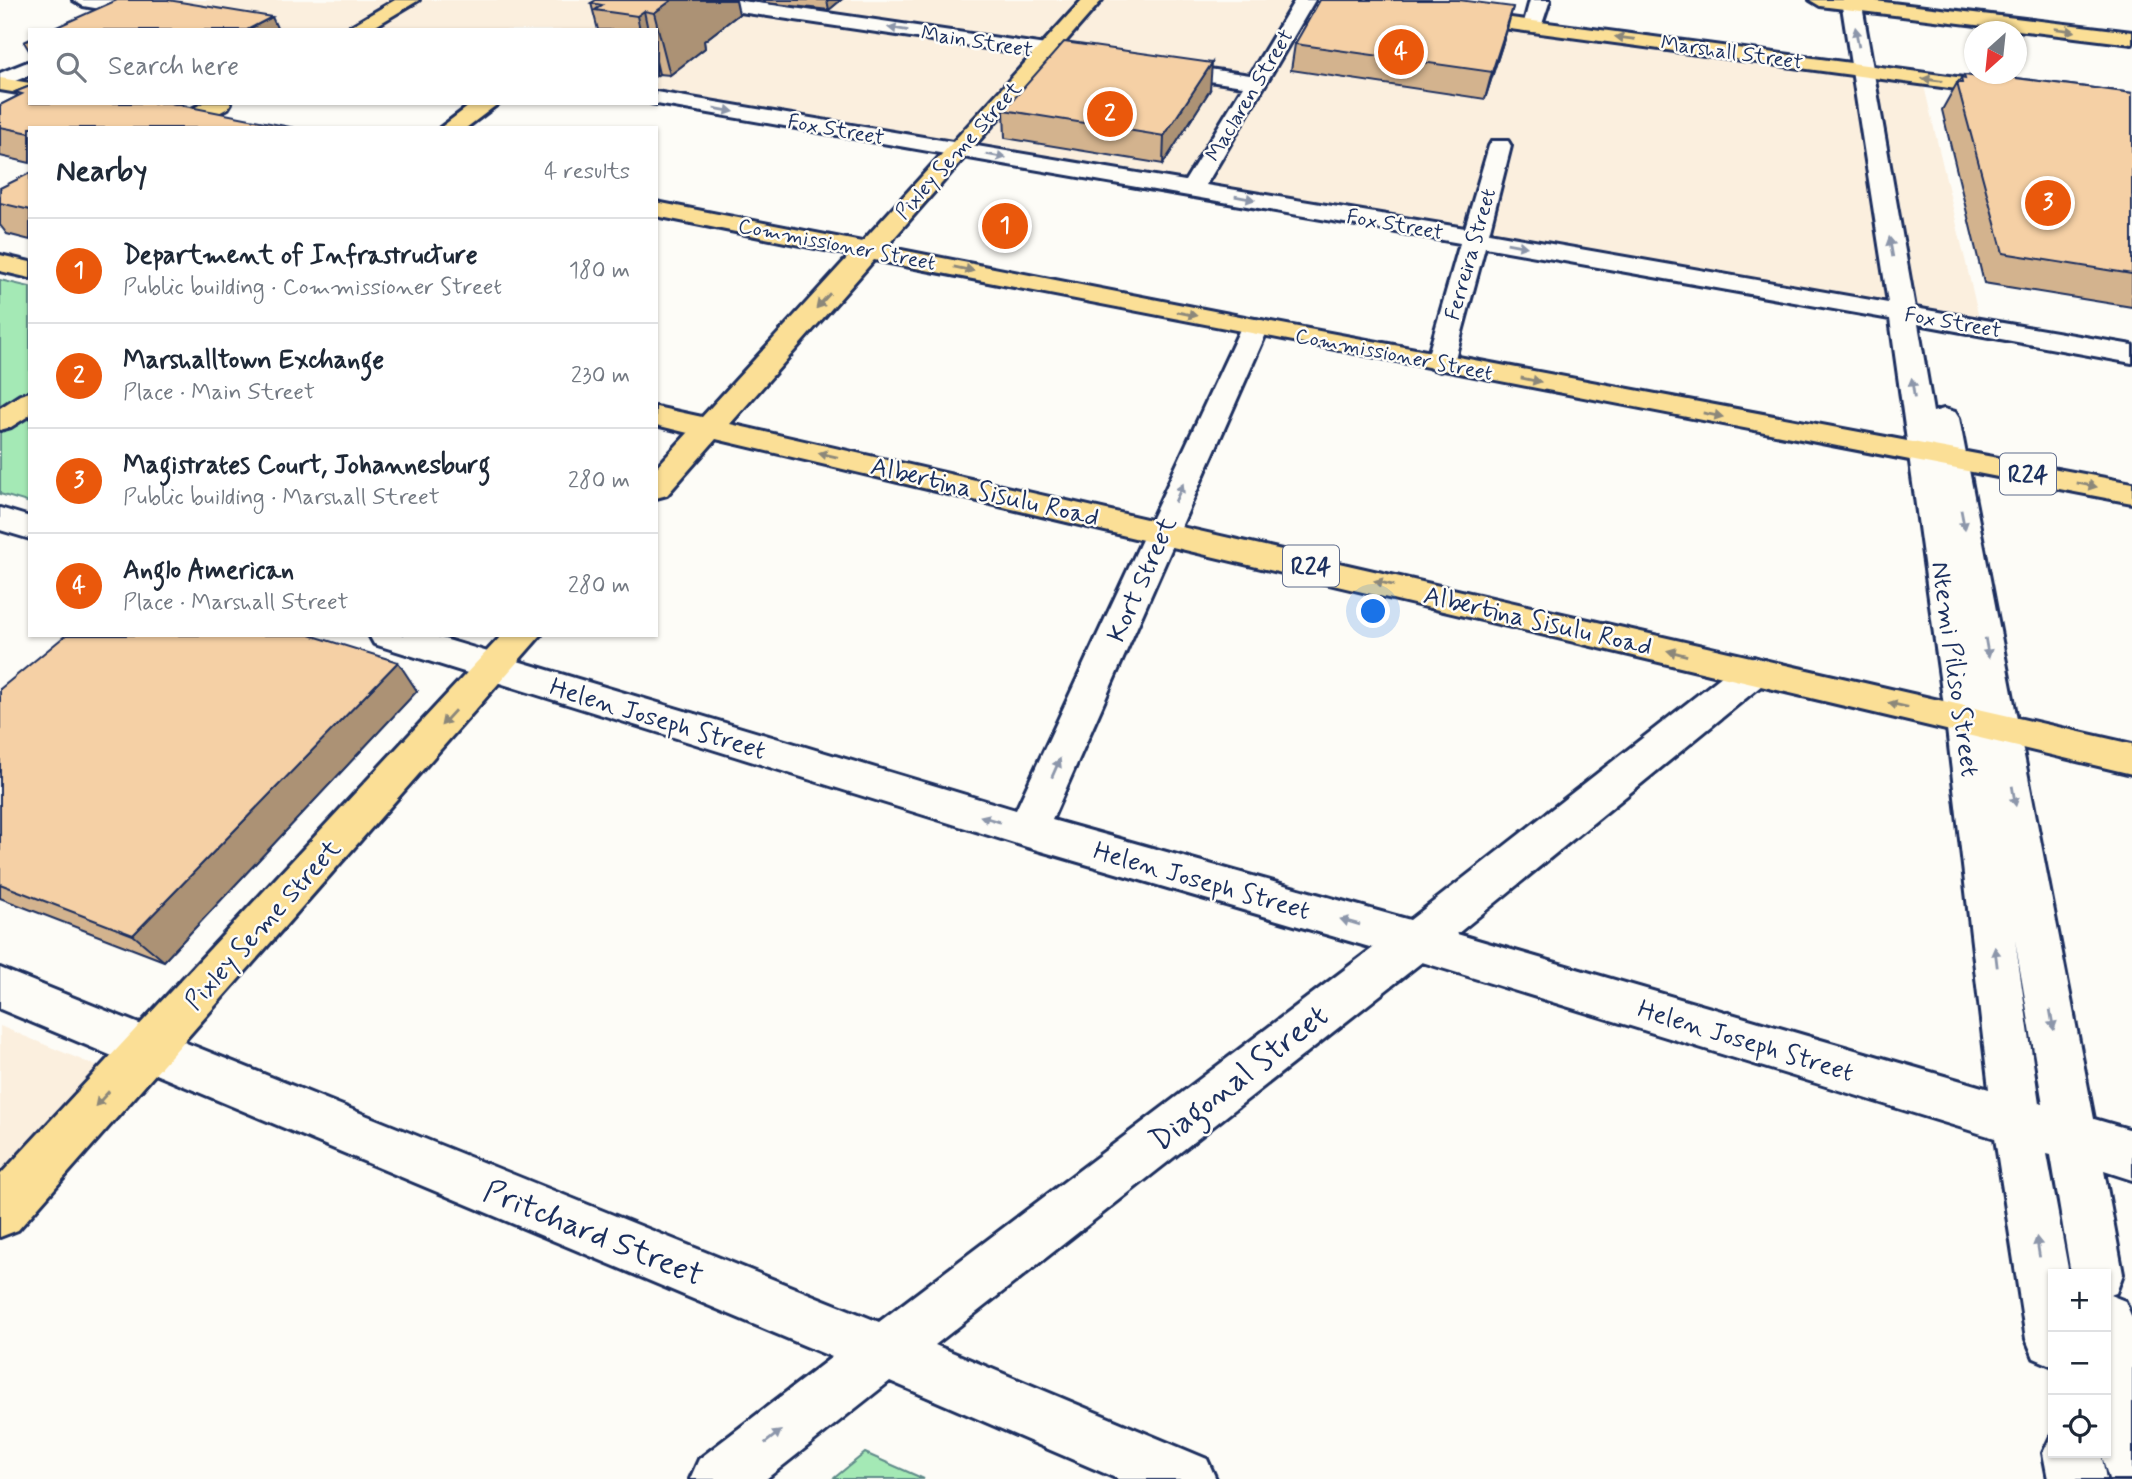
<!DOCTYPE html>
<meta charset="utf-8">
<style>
body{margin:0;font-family:Mynerve,sans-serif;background:#f6f6f7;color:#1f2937}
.controls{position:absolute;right:21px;bottom:21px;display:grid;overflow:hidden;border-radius:0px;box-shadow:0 2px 5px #0004}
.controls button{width:63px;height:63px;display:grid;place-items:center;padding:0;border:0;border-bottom:2px solid #e0e1e3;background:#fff;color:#1f2937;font:35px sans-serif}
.compass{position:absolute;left:1964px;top:21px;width:63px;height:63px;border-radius:50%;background:#fff;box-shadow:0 2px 5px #0004;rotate:207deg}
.you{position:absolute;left:1374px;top:612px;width:24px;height:24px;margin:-18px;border:5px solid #fff;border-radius:50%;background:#1a73e8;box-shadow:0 0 0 10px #1a73e833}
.badge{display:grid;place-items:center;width:46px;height:46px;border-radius:50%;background:#ea580c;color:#fff;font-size:23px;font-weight:700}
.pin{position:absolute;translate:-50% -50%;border:4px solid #fff;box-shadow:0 2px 7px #0006}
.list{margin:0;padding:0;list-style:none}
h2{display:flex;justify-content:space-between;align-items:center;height:91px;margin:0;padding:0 28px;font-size:30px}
h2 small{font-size:23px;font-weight:400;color:#747a83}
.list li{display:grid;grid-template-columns:46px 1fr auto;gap:21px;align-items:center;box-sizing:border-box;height:105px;padding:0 28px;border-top:2px solid #e0e1e3}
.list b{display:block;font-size:26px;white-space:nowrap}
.list p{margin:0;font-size:23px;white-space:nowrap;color:#747a83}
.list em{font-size:23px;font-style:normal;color:#747a83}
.icon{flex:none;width:38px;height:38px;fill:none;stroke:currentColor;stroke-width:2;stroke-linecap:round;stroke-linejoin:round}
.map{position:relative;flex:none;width:2132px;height:1479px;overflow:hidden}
.search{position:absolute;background:#fff;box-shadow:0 2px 5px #0004;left:28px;top:28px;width:630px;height:77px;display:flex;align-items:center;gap:18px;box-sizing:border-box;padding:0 24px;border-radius:0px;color:#747a83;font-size:26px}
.panel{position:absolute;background:#fff;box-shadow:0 2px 5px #0004;left:28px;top:126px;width:630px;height:511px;border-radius:0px}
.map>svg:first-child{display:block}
.built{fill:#fbefde}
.green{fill:#a4e9b5;stroke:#608c8a;stroke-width:2}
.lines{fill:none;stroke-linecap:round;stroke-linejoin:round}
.minor-casing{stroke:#1b2f5e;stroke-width:6}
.major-casing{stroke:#1b2f5e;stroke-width:6}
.minor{fill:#fdfcf7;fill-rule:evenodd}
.major{fill:#fbdf96;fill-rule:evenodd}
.wall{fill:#d3b38e;stroke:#1b2f5e;stroke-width:2}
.shaded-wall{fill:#ac9274;stroke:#1b2f5e;stroke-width:2}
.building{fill:#f5d0a5;stroke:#1b2f5e;stroke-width:2}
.oneway{fill:#8c96aa}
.oneway2{fill:#8b877a}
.labels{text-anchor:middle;stroke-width:5;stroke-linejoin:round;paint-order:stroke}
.far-street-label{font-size:21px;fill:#1b2f5e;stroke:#fdfcf7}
.shield{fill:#fdfcf7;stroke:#5f6c8c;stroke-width:2}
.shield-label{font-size:24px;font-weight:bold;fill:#1b2f5e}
.street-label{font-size:26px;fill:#1b2f5e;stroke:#fdfcf7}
.near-street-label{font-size:32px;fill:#1b2f5e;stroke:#fdfcf7}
</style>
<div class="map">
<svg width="2132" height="1479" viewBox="0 0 2132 1479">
<rect width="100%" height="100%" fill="#fdfcf7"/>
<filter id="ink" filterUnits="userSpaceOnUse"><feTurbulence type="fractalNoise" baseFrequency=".0143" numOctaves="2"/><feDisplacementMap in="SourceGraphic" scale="14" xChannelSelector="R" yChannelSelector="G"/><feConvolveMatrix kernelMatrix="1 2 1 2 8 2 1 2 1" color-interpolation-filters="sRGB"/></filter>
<g filter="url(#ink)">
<path class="built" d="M113 0H1287L1924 86 1979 318 656 93V30H287Z
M0 1026 101 1068 0 1177Z"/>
<path class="green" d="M0 280 30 287V503L0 494Z
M865 1453 924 1479H833Z"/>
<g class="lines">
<defs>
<path id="minor" d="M73 0H117L259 24 269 30H223L83 6Z
M689 0H738L1087 51 1094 53 1097 57 1094 61 1087 63 699 6Z
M1295 0H1315L1206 185 1465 228 1489 146 1492 141H1508L1511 146 1489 233 1888 303 1841 0H1861L1915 308 2132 345V363L1918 324 1933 412 1944 409 1955 412 1959 418 2094 1119 2132 1130V1180L2104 1171 2123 1274 2116 1293 2110 1295 2125 1301 2132 1318V1479H2109L2101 1453H2106V1274H2071L2051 1155 2047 1154 2069 1274H2053V1366L2034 1358 2026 1339 1995 1138 1422 962 935 1345 1207 1459 1216 1479H1118L890 1381 766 1479H690L699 1459 832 1357 0 1009V968L879 1322 1373 948 1027 847 374 644 369 635H431L1016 810 1241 327 1245 321 1255 319 1265 321 1269 327 1052 820 1410 920 1741 661 1754 657 1767 661 1772 671 1767 681 1457 934 1989 1089 1946 720 1890 319 1485 247 1454 362 1450 368 1440 371 1430 368 1426 362 1460 243 651 103H656V92L1185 181 1243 86 1161 74 1154 72 1151 68 1154 64 1161 62 1250 75ZM2015 940 2043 1104 2039 1103Z
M1530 0H1550L1540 30H1526L1523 26Z
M30 61V75L0 87V73Z
M0 508 30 517V539L0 530Z
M2053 1432V1453H2101L2106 1479H2048L2043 1453Z"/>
<path id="major" d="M395 0H419L369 30H344Z
M1082 0H1102L886 247 1255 319 2132 483V503L874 260 730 424 2132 744V774L716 439 667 495 656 498V468L688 433 656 425V407L702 417 850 255 656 216V202L862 242Z
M1810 0H1867L2132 32V44L1820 6Z
M1458 11 2009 84 2017 85 2020 90 2017 95 2009 96 1451 21 1448 17 1451 13Z
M0 78 30 83V95L0 90Z
M203 103H231L228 108 191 128H163L166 123Z
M473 103H499L466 128H440Z
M0 255 30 262V278L0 271Z
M30 392V415L11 427 0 430V408L20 395Z
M502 635H541L18 1230 0 1237V1175Z"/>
</defs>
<use href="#minor" class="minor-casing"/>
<use href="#major" class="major-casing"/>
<use href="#minor" class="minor"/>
<use href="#major" class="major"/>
</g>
<path class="wall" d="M741 0H841L829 10Z
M591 3 739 14 704 41 705 48 670 75 659 74 656 76V30H598Z
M1506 33 1485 99 1291 70 1295 44Z
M30 39V52L24 42Z
M1985 74 2132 93V307L1984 283 1942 110 1957 83 1964 75 1982 78Z
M30 86V103H187L30 128V163L0 156V105L18 96 15 92Z
M1210 90 1163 164 1005 138 1004 110Z
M30 173V240L7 234 0 225V188Z
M0 689 417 691 164 961 0 898Z"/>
<path class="shaded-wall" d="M672 0H736L739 14 704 41 705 48 670 75 654 13Z
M827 0H841L829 10Z
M1513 7 1506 33 1485 99 1492 72Z
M644 11 648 30H640L637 16Z
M272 17 278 30H247Z
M656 61 659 74 656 76Z
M1212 63 1210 90 1163 164 1164 136Z
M398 662 417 691 164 961 133 935Z"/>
<path class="building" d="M117 0H168L272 17 247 30H50Z
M596 0H672L654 13 644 11 637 16 595 10 602 5 591 3Z
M1320 0H1459L1513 7 1492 72 1295 44Z
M1064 42 1212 63 1164 136 1004 110Z
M1985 74 2132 93V274L2003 253 1957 83H1962L1961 78 1965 79 1964 75 1986 78Z
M30 86V103H170L295 128H30V133L0 127V105L22 94 15 92Z
M30 173V210L0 203V188Z
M66 635H310L398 662 133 935 0 884V689Z"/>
<defs><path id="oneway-solid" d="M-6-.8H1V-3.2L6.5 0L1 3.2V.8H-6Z" transform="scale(1.75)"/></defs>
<g class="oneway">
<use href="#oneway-solid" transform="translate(898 29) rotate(-171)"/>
<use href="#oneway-solid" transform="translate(1857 37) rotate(-100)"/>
<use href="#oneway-solid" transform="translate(724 110) rotate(10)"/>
<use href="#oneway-solid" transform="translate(996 156) rotate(10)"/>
<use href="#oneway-solid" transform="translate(1245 198) rotate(10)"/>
<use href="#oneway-solid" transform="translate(1517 245) rotate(10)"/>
<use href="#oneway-solid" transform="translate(1891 247) rotate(-100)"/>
<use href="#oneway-solid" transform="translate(1913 388) rotate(-98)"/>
<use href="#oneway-solid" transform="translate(1179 493) rotate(-66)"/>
<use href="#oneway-solid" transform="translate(1963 520) rotate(79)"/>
<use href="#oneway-solid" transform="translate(1987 648) rotate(80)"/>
<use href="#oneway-solid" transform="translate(1056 768) rotate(-66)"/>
<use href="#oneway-solid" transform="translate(2014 796) rotate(80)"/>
<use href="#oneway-solid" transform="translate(990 819) rotate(-163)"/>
<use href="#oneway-solid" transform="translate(1350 922) rotate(-164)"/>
<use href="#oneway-solid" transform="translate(1996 957) rotate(-97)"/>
<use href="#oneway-solid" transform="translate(2052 1020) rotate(80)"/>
<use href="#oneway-solid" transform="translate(2038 1247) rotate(-99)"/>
<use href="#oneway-solid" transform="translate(773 1437) rotate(-38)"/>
</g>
<g class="oneway2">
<use href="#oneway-solid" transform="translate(2065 30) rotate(7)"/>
<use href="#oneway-solid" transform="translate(1625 38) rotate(-173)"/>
<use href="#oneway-solid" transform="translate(1932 80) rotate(-172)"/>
<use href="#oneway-solid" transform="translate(964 269) rotate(11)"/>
<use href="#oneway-solid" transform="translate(823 301) rotate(132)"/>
<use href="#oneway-solid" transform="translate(1187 314) rotate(11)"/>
<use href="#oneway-solid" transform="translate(1531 380) rotate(11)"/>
<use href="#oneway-solid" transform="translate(1713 415) rotate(11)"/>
<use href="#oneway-solid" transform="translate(828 455) rotate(-167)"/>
<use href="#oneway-solid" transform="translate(2087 485) rotate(11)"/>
<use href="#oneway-solid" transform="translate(1384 583) rotate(-167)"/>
<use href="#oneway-solid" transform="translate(1677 653) rotate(-166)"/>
<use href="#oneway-solid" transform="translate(1898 705) rotate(-167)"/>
<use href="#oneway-solid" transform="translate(448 718) rotate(132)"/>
<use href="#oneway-solid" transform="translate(102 1099) rotate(132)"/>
</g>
</g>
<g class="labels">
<g class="far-street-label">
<text transform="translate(977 41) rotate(9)" y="7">Main Street</text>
<text transform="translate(1732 52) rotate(8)" y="7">Marshall Street</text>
<text transform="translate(1249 95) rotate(-59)" y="7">Maclaren Street</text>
<text transform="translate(836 129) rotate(10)" y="7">Fox Street</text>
<text transform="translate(958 150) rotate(-48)" y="7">Pixley Seme Street</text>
<text transform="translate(1395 224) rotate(10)" y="7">Fox Street</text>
<text transform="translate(837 244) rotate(11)" y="7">Commissioner Street</text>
<text transform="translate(1470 254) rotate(-74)" y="7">Ferreira Street</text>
<text transform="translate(1953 322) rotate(10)" y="7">Fox Street</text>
<text transform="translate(1394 354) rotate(11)" y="7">Commissioner Street</text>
</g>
<g class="shield">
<rect x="2000" y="453.5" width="56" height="41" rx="5"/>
<rect x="1283" y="545.5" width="56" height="41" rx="5"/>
</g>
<g class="shield-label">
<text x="2028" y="482">R24</text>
<text x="1311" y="574">R24</text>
</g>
<g class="street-label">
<text transform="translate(985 491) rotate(13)" y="9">Albertina Sisulu Road</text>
<text transform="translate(1141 579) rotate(-66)" y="9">Kort Street</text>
<text transform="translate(1538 620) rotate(13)" y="9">Albertina Sisulu Road</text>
<text transform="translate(1956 669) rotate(82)" y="9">Ntemi Piliso Street</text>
<text transform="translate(658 718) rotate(17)" y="9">Helen Joseph Street</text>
<text transform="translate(1202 880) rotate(16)" y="9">Helen Joseph Street</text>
<text transform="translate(262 924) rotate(-48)" y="9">Pixley Seme Street</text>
<text transform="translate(1746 1040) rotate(17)" y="9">Helen Joseph Street</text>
</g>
<g class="near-street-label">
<text transform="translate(1238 1077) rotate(-38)" y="11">Diagonal Street</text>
<text transform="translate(594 1232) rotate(22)" y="11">Pritchard Street</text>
</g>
</g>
</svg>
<div class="controls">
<button>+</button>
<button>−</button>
<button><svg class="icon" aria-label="locate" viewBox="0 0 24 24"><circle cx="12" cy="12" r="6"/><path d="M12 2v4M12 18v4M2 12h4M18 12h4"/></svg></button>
</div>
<svg class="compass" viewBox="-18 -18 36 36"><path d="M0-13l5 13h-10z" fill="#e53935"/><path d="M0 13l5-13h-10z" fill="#747a83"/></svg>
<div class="you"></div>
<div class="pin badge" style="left:1005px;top:226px">1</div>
<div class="pin badge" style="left:1110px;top:114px">2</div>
<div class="pin badge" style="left:2048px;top:203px">3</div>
<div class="pin badge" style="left:1401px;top:52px">4</div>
<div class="search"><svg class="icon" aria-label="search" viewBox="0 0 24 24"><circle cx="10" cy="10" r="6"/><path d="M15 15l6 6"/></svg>Search here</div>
<section class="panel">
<h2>Nearby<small>4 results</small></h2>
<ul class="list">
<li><span class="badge">1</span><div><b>Department of Infrastructure</b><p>Public building · Commissioner Street</p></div><em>180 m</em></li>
<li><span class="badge">2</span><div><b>Marshalltown Exchange</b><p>Place · Main Street</p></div><em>230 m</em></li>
<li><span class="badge">3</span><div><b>Magistrates Court, Johannesburg</b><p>Public building · Marshall Street</p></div><em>280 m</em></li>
<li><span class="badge">4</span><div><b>Anglo American</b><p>Place · Marshall Street</p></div><em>280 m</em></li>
</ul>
</section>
</div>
